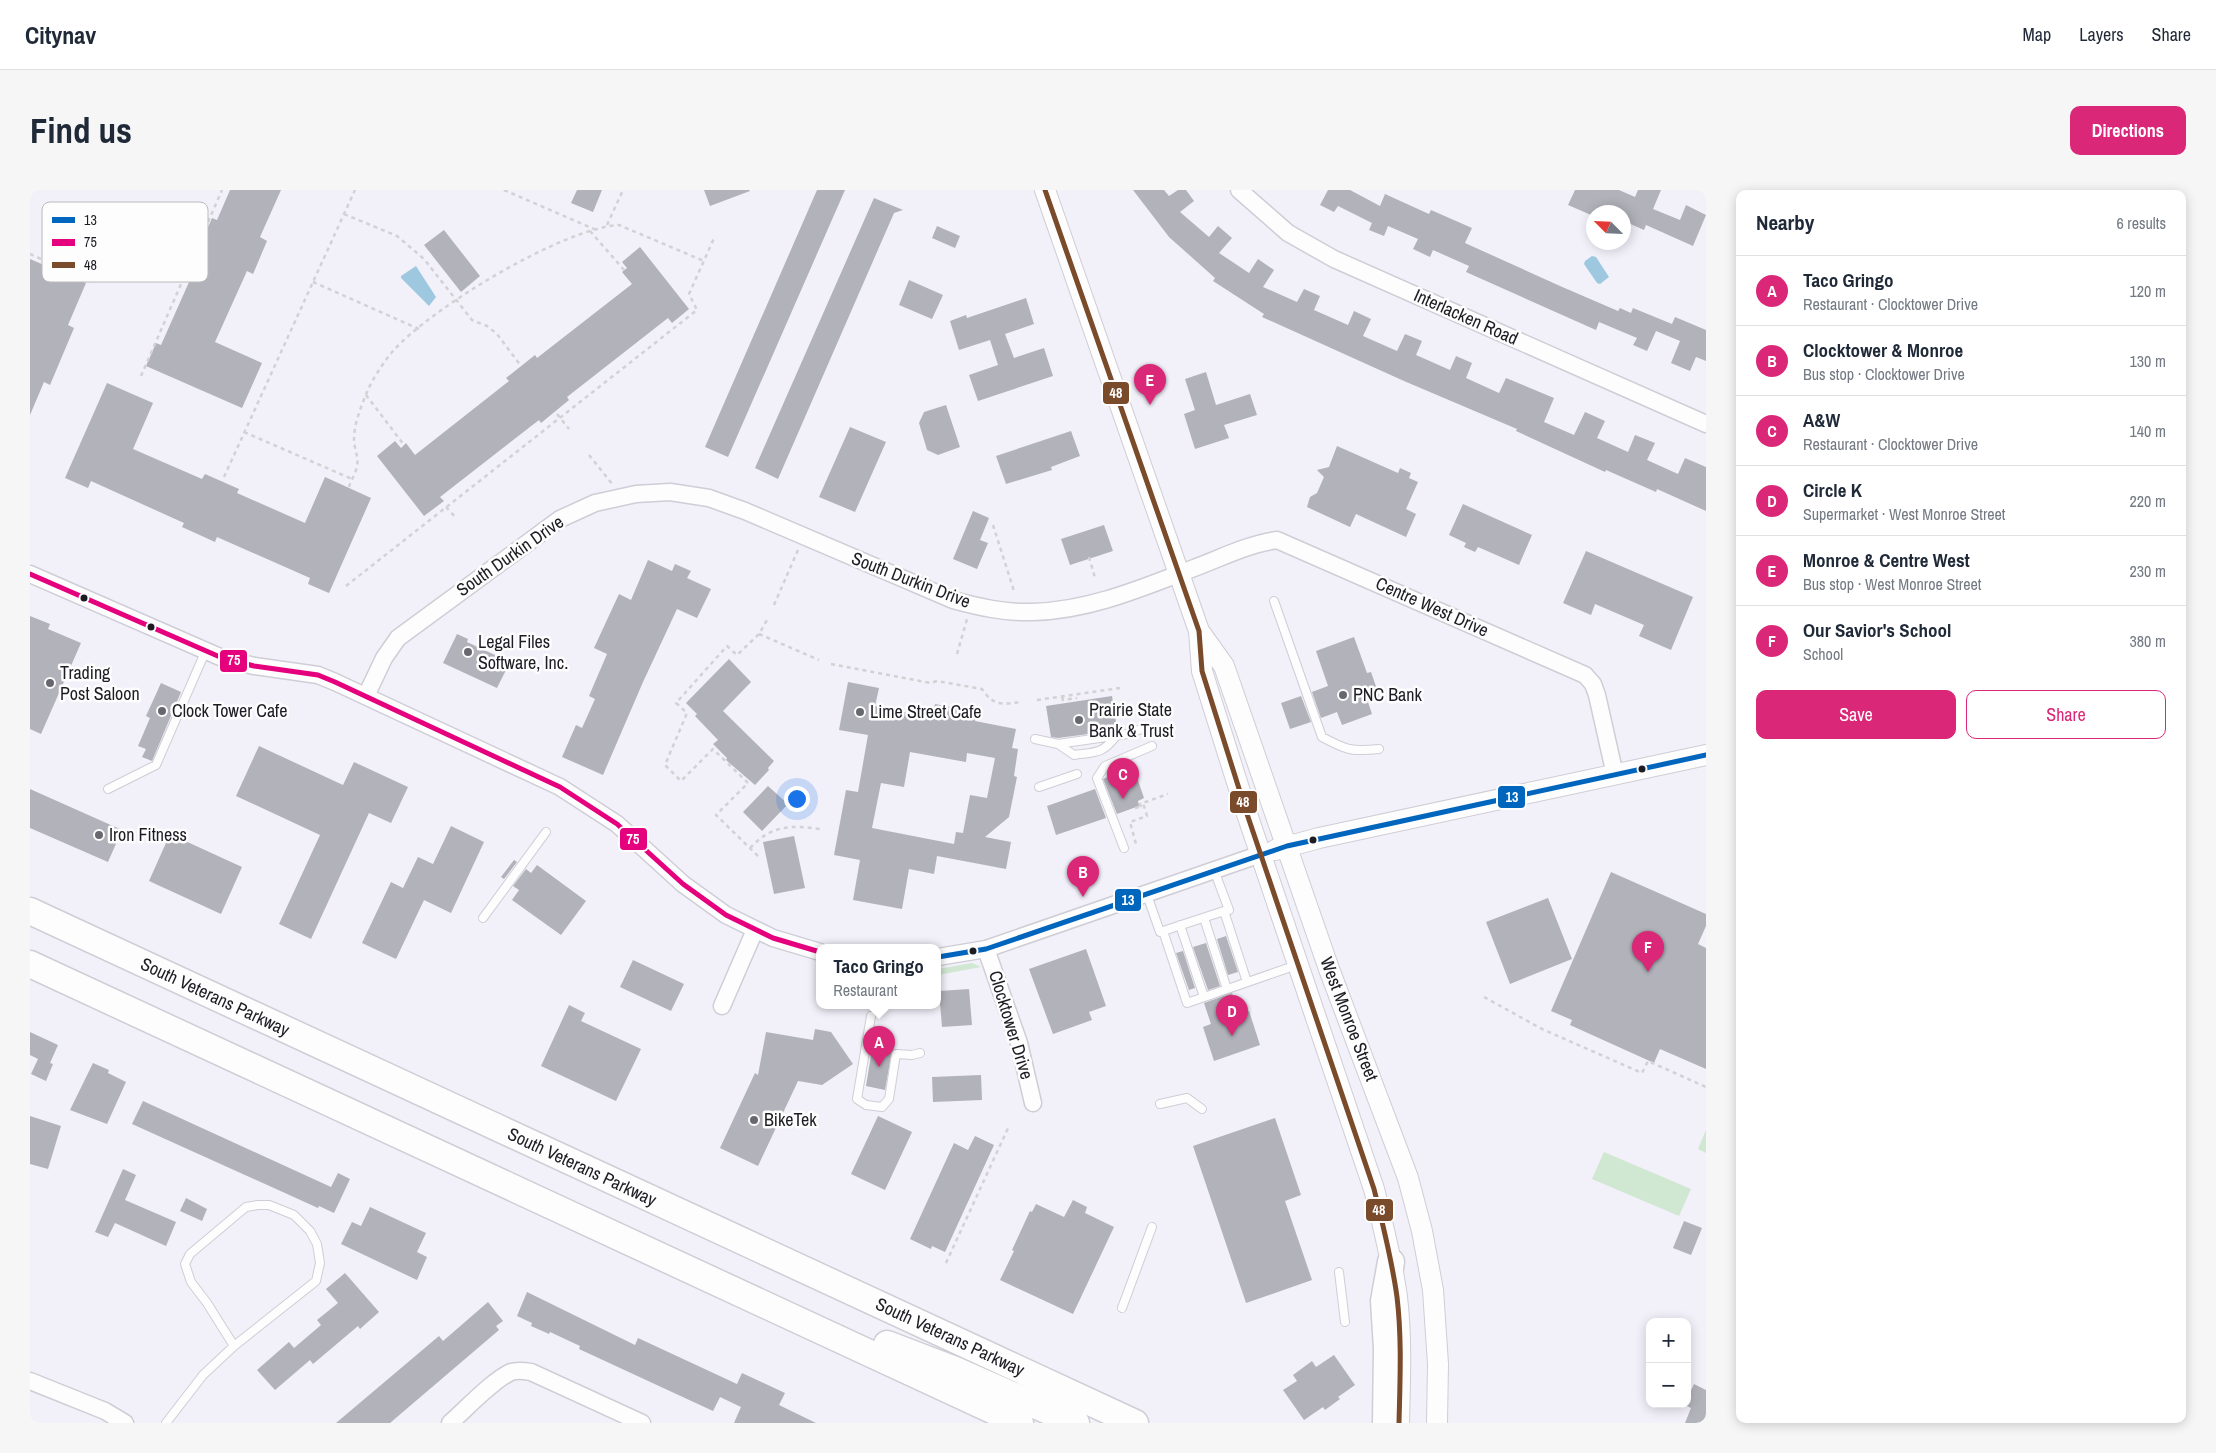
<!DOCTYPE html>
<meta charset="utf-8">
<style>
body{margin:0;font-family:"Archivo Narrow",sans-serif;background:#f6f6f7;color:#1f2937}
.controls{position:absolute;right:15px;bottom:15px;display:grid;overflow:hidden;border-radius:10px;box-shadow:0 2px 12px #0003}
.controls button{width:45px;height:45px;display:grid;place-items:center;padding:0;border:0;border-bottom:1px solid #e0e1e3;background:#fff;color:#1f2937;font:25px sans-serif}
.compass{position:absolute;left:1556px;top:15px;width:45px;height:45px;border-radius:50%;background:#fff;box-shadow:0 2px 12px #0003;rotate:294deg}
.you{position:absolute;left:766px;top:608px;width:18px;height:18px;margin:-12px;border:4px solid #fff;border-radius:50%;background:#1a73e8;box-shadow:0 0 0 8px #1a73e833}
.badge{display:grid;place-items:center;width:32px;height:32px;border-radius:50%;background:#db2777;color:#fff;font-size:16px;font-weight:700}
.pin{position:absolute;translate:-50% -41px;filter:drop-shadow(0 1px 2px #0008)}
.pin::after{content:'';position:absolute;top:26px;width:18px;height:15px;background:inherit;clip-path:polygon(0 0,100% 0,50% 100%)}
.popup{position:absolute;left:786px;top:754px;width:125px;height:65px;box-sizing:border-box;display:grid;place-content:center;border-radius:10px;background:#fff;filter:drop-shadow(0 1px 4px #0005);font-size:16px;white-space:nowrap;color:#747a83}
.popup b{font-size:19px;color:#1f2937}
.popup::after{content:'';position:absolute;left:50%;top:100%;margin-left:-10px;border:10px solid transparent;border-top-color:#fff}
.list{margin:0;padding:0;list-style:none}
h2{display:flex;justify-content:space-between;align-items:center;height:65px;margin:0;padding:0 20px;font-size:21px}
h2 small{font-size:16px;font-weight:400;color:#747a83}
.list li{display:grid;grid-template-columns:32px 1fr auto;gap:15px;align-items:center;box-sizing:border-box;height:70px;padding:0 20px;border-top:1px solid #e0e1e3}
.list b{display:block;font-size:19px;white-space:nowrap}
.list p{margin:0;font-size:16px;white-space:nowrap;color:#747a83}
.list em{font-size:16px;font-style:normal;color:#747a83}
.actions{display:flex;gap:10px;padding:15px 20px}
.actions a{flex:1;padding:11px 0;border:1px solid #db2777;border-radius:10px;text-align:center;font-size:18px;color:#db2777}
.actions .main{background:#db2777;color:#fff}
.map{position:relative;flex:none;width:1676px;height:1233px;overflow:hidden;border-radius:10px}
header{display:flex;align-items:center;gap:30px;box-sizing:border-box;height:70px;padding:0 25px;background:#fff;border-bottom:1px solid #e0e1e3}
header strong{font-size:24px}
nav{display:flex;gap:28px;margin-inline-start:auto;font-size:18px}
.intro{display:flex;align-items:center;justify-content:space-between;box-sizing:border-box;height:120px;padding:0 30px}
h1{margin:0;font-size:35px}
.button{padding:12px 22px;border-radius:10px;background:#db2777;color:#fff;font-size:18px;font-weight:700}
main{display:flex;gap:30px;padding:0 30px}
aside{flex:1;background:#fff;border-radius:10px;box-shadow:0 2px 12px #0003}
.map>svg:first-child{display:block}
.green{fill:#d0e7d2}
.water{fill:#9dc8e0}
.building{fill:#b2b2ba;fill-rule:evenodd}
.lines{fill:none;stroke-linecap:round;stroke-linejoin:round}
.service-casing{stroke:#cfcdd5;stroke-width:10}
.minor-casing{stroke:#cfcdd5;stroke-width:19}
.tertiary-casing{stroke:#cfcdd5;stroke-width:22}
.trunk-casing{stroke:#cfcdd5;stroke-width:29}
.path{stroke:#d2d1d4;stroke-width:2.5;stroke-dasharray:4 4;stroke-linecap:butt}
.service{stroke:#fdfdfe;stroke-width:8}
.minor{stroke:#fdfdfe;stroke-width:16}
.tertiary{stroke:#fdfdfe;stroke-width:20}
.trunk{stroke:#fdfdfe;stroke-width:26}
.bus-1-casing{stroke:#fdfdfd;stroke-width:9}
.bus-2-casing{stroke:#fdfdfd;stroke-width:9}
.bus-3-casing{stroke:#fdfdfd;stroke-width:9}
.bus-1{stroke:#0065bd;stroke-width:5}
.bus-2{stroke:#e5007d;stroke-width:5}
.bus-3{stroke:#7a4b2a;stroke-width:5}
.bus-dot{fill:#1e1c23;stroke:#fdfdfd;stroke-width:2}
.poi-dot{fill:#68666e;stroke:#fdfdfd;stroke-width:2}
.labels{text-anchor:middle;stroke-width:5;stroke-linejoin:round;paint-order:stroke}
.street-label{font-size:18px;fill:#1e1c23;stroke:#fdfdfd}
.poi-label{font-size:18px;fill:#1e1c23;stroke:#fdfdfd;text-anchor:start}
.key{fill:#fdfdfd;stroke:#bababc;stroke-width:1}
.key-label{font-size:14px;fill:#1e1c23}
.line-badge{stroke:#fdfdfd;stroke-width:2}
.badge-label{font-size:14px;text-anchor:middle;font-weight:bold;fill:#fff}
</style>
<header>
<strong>Citynav</strong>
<nav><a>Map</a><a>Layers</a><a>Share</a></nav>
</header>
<div class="intro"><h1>Find us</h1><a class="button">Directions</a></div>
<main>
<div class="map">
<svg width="1676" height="1233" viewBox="0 0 1676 1233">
<rect width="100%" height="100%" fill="#f2f0f9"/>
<path class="green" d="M942 773 951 777 908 785V779Z
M1676 940V963L1668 959Z
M1574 962 1661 999 1649 1026 1562 989Z"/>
<path class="water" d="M1562 66 1566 67 1579 87 1570 94 1567 93 1554 74 1555 71Z
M386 76 406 107 399 116 371 88V86Z"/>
<path class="building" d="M200 0H251L230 47 237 51 223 84 217 81 185 152 232 173 212 218 116 176 126 153 131 155 172 63 168 61 182 28 187 30Z
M547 0H572L563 22 541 13Z
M674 0H719L720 1 680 16Z
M787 0H815L698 267 675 257Z
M1103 0H1134L1139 6 1148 0H1156L1164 11 1150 22 1179 47 1188 36 1202 48 1189 63 1219 83 1228 69 1244 80 1233 97 1267 112 1274 99 1290 106 1284 120 1318 135 1324 121 1341 129 1333 146 1367 161 1375 144 1392 151 1386 165 1420 180 1426 166 1442 173 1436 188 1469 203 1476 188 1524 208 1514 232 1544 245 1555 222 1575 231 1567 248 1598 262 1605 245 1625 253 1617 270 1648 284 1655 268 1676 277V321L1627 299 1626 302 1576 280 1575 282 1486 241 1487 239 1374 191 1232 127 1234 124 1183 91 1185 88 1139 47Z
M1298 0H1320L1350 16 1355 4 1399 24 1401 20 1442 38 1435 53 1530 96 1588 121 1590 118 1601 123 1603 118 1642 134 1645 127 1676 140V171L1666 167 1660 181 1641 173 1650 151 1626 141 1617 161 1603 155 1607 148 1569 132 1566 140 1436 82 1439 76 1403 60 1400 67 1383 59 1388 49 1358 36 1354 46 1339 40 1342 33 1308 16 1304 22 1290 15Z
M1545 0H1589L1605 7 1608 0H1631L1623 19 1650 30 1656 15 1676 25 1663 56 1616 35 1614 40 1594 31V22H1562L1561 25 1538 15Z
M844 8 873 20 864 23 748 289 725 278Z
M907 36 930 46 925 58 902 48Z
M414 40 450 86 431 102 394 55Z
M610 57 659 119 642 133 638 128 537 207 539 210 511 233 509 230 410 307 414 311 394 326 347 266 365 251 371 258 376 253 385 265 479 191 476 188 505 165 507 168 602 94 592 82 597 78 592 72Z
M0 69 56 93 38 135 44 138 20 195 14 192 0 225Z
M879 90 913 105 902 129 869 115Z
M996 108 1004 134 975 144 984 168 1014 158 1023 186 948 211 939 185 968 175 960 150 929 160 920 131 936 125 937 128Z
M1176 182 1186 215 1220 204 1227 225 1194 235 1199 248 1165 259 1154 224 1165 220 1155 189Z
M77 193 123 213 103 259 172 289 175 284 209 299 207 303 275 333 295 287 341 308 299 403 278 394 280 388 187 347 185 352 152 337 154 333 61 291 58 298 35 288Z
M916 215 930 257 908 265 897 260 889 233 894 222Z
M820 237 856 252 825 322 789 307Z
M1041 241 1050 266 1021 277 1022 280 976 294 966 266Z
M1307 256 1368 283 1370 278 1381 283 1379 288 1388 292 1376 319 1386 324 1376 347 1326 324 1320 337 1277 317 1280 307 1287 303 1294 287 1287 280 1299 277Z
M1433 314 1502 345 1489 375 1448 357 1445 362 1434 357 1436 353 1419 345Z
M943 321 959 328 950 350 958 353 947 379 923 369Z
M1074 335 1083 361 1040 375 1031 349Z
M1556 361 1663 407 1641 460 1609 446 1614 435 1565 414 1561 425 1533 413Z
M618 370 642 381 645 374 661 381 657 388 681 399 667 428 647 419 613 492 573 585 532 567 546 535 552 538 565 509 559 506 577 464 564 458 589 404 601 410Z
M0 426 20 434 18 439 51 453 11 544 0 539Z
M427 444 438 449 437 452 480 472 467 498 413 473Z
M1324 447 1337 483 1341 482 1350 508 1338 512 1342 524 1312 535 1307 522 1291 528 1282 502 1298 496 1286 461Z
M699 469 721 492 693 521 744 571 738 578 739 580 725 595 696 570 697 568 683 554 688 550 665 526 667 524 656 513Z
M818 492 849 498 845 516 879 523V520L903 524 905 514 947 522 945 531 986 539 982 558 988 559 984 586 987 587 979 627 955 647 981 652 976 679 907 666 904 684 879 679 872 719 823 710 830 670 804 665 816 600 828 602 838 545 809 540ZM880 562 936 572 937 563 965 568 957 608 940 605 933 643 926 642 924 654 842 638 851 593 874 597Z
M131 493 151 502 122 571 112 567 116 559 108 556 120 528 116 526Z
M1082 506 1087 538 1081 539V541L1028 548 1021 547 1016 516Z
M1271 506 1281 532 1260 539 1251 513Z
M229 556 313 595 324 572 378 597 361 633 339 623 281 749 249 734 290 645 206 606Z
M1102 573 1114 608 1108 611 1109 616 1087 624 1073 589 1085 584 1083 580Z
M738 596 758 614 732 641 713 622Z
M0 599 92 640 78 672 0 638Z
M1065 599 1076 628 1026 645 1017 616Z
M421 636 454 652 421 723 394 710 366 769 332 753 361 692 373 698 388 667 403 674Z
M140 644 212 677 191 724 119 691Z
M764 646 775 698 744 704 733 652Z
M484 670 487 672 474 689 471 687Z
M507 675 556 711 531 745 482 710 489 700 483 696 496 679 501 683Z
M1581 682 1676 724V736L1668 754 1676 758V879L1630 859 1624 873 1540 835 1542 830 1521 821Z
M1518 708 1542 769 1480 794 1456 732Z
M1196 746 1208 782 1198 785 1187 749Z
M1176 753 1190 796 1178 800 1163 757Z
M1056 759 1076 816 1059 822 1062 830 1023 844 999 779Z
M1153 761 1165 798 1159 800 1146 763Z
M603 770 654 794 641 821 590 797Z
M939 799 942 835 912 837 909 801Z
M1202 803 1209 824 1219 821 1230 855 1184 871 1173 837 1181 834 1174 813Z
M539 815 555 823 551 831 611 859 586 911 511 876Z
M785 839 801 842 823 874 792 895 768 891 728 976 690 958 725 883 728 885 736 842 783 850Z
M0 842 28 855 20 873 23 874 16 891 1 884 8 869 0 865Z
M843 853 863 856 855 900 836 896Z
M63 873 79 880 78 883 96 892 77 934 40 920Z
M951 885 952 910 903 912 902 887Z
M113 911 301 997 308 983 320 989 304 1023 289 1016 288 1018 102 934Z
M0 926 31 936 18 979 0 974Z
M848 926 882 942 855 1000 821 984Z
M1245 928 1271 1005 1255 1011 1282 1090 1216 1113 1163 956Z
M945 946 964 955 915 1062 902 1056 901 1059 880 1049 924 953 938 960Z
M93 979 106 985 95 1010 146 1032 136 1056 85 1033 78 1047 65 1042Z
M156 1008 177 1019 172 1031 150 1021Z
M1043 1010 1057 1017 1055 1023 1084 1037 1043 1124 970 1090 984 1061 982 1060 1000 1021 1002 1022 1006 1014 1034 1027Z
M340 1017 396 1043 387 1062 397 1067 387 1090 311 1054 322 1032 331 1036Z
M1654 1031 1672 1038 1661 1065 1643 1058Z
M315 1083 349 1122 330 1139 328 1136 283 1174 280 1170 245 1200 227 1180 259 1152 264 1158 291 1135 287 1130 308 1113 296 1099Z
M497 1102 605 1155 608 1148 707 1194 712 1183 755 1203 749 1215 786 1233H704L711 1217 690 1207 683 1221 549 1159 550 1156 520 1142 519 1144 501 1136 502 1133 487 1126Z
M458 1112 473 1131 466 1136 469 1140 360 1233H306L409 1146 413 1151Z
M1304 1165 1325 1195 1308 1207 1310 1209 1295 1220 1293 1217 1274 1230 1253 1200 1267 1191 1263 1185 1282 1171 1286 1177Z
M1664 1194 1676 1200V1233H1655L1661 1218 1655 1215 1657 1214V1209Z"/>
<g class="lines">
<defs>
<path id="service" d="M1244 411 1292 547C1316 560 1322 562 1349 559
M1005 549 1028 554 1097 544 1117 537
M1028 554 1044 565C1065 562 1073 564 1086 546
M1009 597 1047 584
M78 599 126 575 176 460
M1094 658 1067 588 1075 576 1122 556
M1116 702 1130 742 1194 721 1199 720 1184 680
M1194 721 1217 792
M453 728 516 642
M1174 728 1197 799
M1150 735 1174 807
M1133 741 1157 813 1267 775
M841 826 827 909 836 915 852 917 859 909 866 864 882 865 890 863
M1130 914 1157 908 1172 919
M228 1015H239L264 1025 280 1041 287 1054 290 1073 286 1091 204 1156 177 1113 161 1092 155 1074 160 1064 216 1017Z
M1309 1082 1315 1132
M1092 1118 1122 1037
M136 1233 173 1185 204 1156"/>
<path id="minor" d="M1209 0 1258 43 1304 69 1676 234
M0 384 190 467 224 476 288 485 305 492 530 597 587 634 653 694 696 725 743 748 790 762
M336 506 354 468 368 448 530 329 565 313 606 304 640 302 679 308 715 321 923 410C949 417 975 423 1002 422 1058 421 1112 398 1164 378 1191 368 1218 354 1247 350L1555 485 1563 494 1567 505 1585 585
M956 759 989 853 1003 913
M908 767 956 759 1231 664
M692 816 725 740
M0 1191 75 1221 95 1233
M420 1233C436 1219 463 1190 481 1182 487 1180 495 1181 501 1182L612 1233"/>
<path id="tertiary" d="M1015 0 1169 441 1172 481 1217 624 1344 999C1353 1035 1362 1070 1367 1107 1372 1149 1370 1191 1369 1233
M1169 441 1194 476 1299 779 1378 988 1392 1041 1403 1100 1408 1174 1407 1233
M1245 660 1289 648 1676 565"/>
<path id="trunk" d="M0 721 1105 1233
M0 774 990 1233
M857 1154 925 1180 1046 1233
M1356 1233 1357 1158 1354 1111 1361 1072"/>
</defs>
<use href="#service" class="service-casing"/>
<use href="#minor" class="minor-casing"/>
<use href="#tertiary" class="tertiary-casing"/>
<use href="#trunk" class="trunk-casing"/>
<path class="path" d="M474 0 564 39
M314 24 367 46 394 69 442 130 457 136 467 144 491 176
M577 35 593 0
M560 41 594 80
M0 64 63 92
M283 92 389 139
M111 186 192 0
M336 205 374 255
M527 224 539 239
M214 242 322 289
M559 265 583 295
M194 287 325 0
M319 297C321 290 326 283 327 276 329 267 324 258 324 250 324 233 331 217 337 202 343 188 353 173 363 161 401 118 533 38 589 35L674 71
M416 317 426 328
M963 335 984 401
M1059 367 1065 388
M316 396 667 120 659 104 685 46
M744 415 768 360
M729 444 789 470
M927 464 937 429
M801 474 901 493 907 491 952 499C964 517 972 514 992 512
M1032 507 1033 510 1047 508
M1007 510 1090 498
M1111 617 1110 614 1138 604
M1105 618 1114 616 1117 626 1100 632 1106 654
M720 658C742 635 760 635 790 639
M728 666 686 625 718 593 683 559 651 591 635 575 657 523 646 513 697 456 707 465 729 444 737 430
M1454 807 1512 839 1612 883 1618 871 1676 897
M916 1073 979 936"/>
<use href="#service" class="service"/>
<use href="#minor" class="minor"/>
<use href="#tertiary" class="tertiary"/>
<use href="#trunk" class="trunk"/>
<defs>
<path id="bus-1" d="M908 767 956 759 1257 656 1676 565"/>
<path id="bus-2" d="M0 384 190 467 224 476 288 485 305 492 530 597 587 634 653 694 696 725 743 748 790 762"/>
<path id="bus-3" d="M1015 0 1169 441 1172 481 1217 624 1344 999C1353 1035 1362 1070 1367 1107 1372 1149 1370 1191 1369 1233"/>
</defs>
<use href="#bus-1" class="bus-1-casing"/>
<use href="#bus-2" class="bus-2-casing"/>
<use href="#bus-3" class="bus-3-casing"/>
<use href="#bus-1" class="bus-1"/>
<use href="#bus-2" class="bus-2"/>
<use href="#bus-3" class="bus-3"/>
</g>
<g class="bus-dot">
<circle cx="54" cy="408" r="4.5"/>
<circle cx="121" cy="437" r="4.5"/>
<circle cx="1612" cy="579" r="4.5"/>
<circle cx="1283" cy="650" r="4.5"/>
<circle cx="943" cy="761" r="4.5"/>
</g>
<g class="poi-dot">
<circle cx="438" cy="462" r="5"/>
<circle cx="20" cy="493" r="5"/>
<circle cx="1313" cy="505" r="5"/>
<circle cx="132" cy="521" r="5"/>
<circle cx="830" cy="522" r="5"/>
<circle cx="1049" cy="530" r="5"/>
<circle cx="69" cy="645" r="5"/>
<circle cx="724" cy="930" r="5"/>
</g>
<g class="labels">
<g class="street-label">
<text transform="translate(1436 127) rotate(24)" y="6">Interlacken Road</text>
<text transform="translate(480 366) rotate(-35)" y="6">South Durkin Drive</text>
<text transform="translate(881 390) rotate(21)" y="6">South Durkin Drive</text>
<text transform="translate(1402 417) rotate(24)" y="6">Centre West Drive</text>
<text transform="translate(185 807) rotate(25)" y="6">South Veterans Parkway</text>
<text transform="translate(1319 829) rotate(69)" y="6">West Monroe Street</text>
<text transform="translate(981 835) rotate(73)" y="6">Clocktower Drive</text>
<text transform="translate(552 977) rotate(25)" y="6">South Veterans Parkway</text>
<text transform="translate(920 1147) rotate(25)" y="6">South Veterans Parkway</text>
</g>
<g class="poi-label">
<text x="448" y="458">Legal Files<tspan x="448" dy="21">Software, Inc.</tspan></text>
<text x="30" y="489">Trading<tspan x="30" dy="21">Post Saloon</tspan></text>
<text x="1323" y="511">PNC Bank</text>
<text x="1059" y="526">Prairie State<tspan x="1059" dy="21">Bank &amp; Trust</tspan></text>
<text x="142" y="527">Clock Tower Cafe</text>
<text x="840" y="528">Lime Street Cafe</text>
<text x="79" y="651">Iron Fitness</text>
<text x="734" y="936">BikeTek</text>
</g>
</g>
<rect x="12" y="12" width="166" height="80" rx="8" class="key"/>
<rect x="22" y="27" width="23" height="6" fill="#0065bd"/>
<rect x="22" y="49" width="23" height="7" fill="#e5007d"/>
<rect x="22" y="72" width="23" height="6" fill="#7a4b2a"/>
<g class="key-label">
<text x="54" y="35">13</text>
<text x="54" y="57">75</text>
<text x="54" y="80">48</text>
</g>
<g class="line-badge">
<rect x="1072" y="191" width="28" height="24" rx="5" fill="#7a4b2a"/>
<rect x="189" y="459" width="29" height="24" rx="5" fill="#e5007d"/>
<rect x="1467" y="595" width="29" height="24" rx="5" fill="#0065bd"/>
<rect x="1199" y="600" width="29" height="24" rx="5" fill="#7a4b2a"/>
<rect x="589" y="637" width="29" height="24" rx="5" fill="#e5007d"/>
<rect x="1084" y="698" width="28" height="24" rx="5" fill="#0065bd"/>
<rect x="1335" y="1008" width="29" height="24" rx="5" fill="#7a4b2a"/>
</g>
<g class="badge-label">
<text x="1086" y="208">48</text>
<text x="204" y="475">75</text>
<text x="1482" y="612">13</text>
<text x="1213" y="617">48</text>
<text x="603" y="654">75</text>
<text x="1098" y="715">13</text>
<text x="1349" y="1025">48</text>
</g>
</svg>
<div class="controls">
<button>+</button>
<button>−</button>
</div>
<svg class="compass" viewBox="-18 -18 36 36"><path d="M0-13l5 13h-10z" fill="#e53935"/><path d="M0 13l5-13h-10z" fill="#747a83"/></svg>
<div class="you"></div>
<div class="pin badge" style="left:849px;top:877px">A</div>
<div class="popup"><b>Taco Gringo</b>Restaurant</div>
<div class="pin badge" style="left:1053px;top:707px">B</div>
<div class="pin badge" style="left:1093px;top:609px">C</div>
<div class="pin badge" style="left:1202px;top:846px">D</div>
<div class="pin badge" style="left:1120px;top:215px">E</div>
<div class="pin badge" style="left:1618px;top:782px">F</div>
</div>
<aside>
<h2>Nearby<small>6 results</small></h2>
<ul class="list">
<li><span class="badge">A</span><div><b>Taco Gringo</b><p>Restaurant · Clocktower Drive</p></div><em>120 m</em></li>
<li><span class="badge">B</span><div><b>Clocktower &amp; Monroe</b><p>Bus stop · Clocktower Drive</p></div><em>130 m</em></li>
<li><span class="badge">C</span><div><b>A&amp;W</b><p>Restaurant · Clocktower Drive</p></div><em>140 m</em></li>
<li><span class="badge">D</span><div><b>Circle K</b><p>Supermarket · West Monroe Street</p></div><em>220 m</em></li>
<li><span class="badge">E</span><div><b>Monroe &amp; Centre West</b><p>Bus stop · West Monroe Street</p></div><em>230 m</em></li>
<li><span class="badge">F</span><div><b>Our Savior's School</b><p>School</p></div><em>380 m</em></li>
</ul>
<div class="actions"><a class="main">Save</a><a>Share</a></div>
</aside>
</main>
